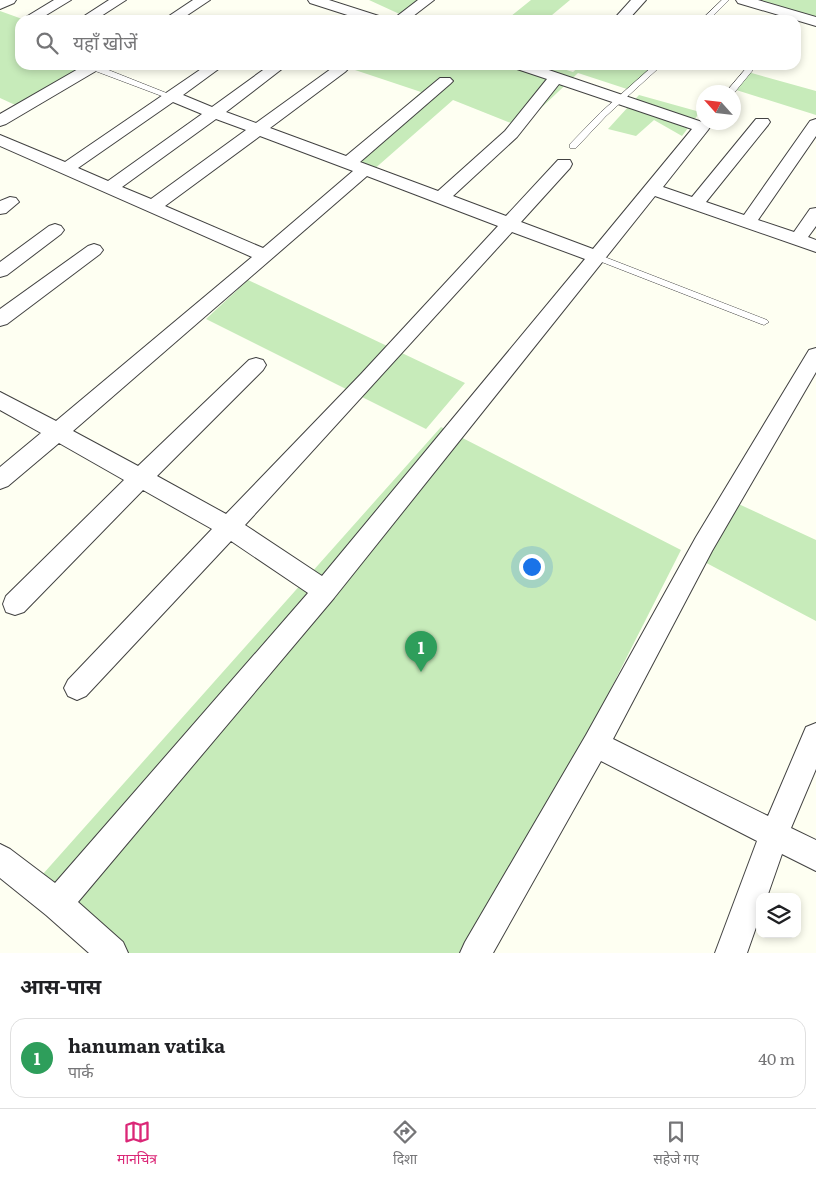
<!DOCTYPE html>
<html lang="hi">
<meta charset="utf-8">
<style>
body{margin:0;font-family:Literata,"Noto Sans Devanagari",serif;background:#f2f2f2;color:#202124}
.controls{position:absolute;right:15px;bottom:15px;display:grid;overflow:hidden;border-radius:10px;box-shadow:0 2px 8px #0003}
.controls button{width:45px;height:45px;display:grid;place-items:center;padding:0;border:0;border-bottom:1px solid #e0e0e0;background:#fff;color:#202124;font:25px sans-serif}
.compass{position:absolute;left:696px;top:85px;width:45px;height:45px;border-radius:50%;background:#fff;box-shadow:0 2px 8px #0003;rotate:297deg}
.you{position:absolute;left:531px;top:566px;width:18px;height:18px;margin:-12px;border:4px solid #fff;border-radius:50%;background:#1a73e8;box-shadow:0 0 0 8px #1a73e833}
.badge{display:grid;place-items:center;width:32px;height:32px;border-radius:50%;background:#db2777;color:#fff;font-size:16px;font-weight:700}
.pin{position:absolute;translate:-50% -41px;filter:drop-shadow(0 1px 2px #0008)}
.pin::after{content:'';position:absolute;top:26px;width:18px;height:15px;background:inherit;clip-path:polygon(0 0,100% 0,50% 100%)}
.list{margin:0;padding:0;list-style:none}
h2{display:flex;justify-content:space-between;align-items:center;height:65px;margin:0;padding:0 20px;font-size:21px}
h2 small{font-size:16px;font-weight:400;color:#757577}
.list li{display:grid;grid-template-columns:32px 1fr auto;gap:15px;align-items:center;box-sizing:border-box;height:80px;margin:0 10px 10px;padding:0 10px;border:1px solid #e0e0e0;border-radius:15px}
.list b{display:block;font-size:19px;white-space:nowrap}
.list p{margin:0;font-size:16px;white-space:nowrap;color:#757577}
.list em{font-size:16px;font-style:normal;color:#757577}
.icon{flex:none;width:28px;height:28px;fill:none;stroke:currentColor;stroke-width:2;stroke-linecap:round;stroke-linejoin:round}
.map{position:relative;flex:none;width:816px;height:953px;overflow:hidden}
.search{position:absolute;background:#fff;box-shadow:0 2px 8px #0003;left:15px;right:15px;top:15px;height:55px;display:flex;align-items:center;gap:12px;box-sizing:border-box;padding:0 18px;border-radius:15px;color:#757577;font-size:19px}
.sheet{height:155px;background:#fff}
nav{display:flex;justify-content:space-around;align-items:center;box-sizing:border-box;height:70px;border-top:1px solid #e0e0e0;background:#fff;font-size:14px;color:#757577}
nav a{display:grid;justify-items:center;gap:2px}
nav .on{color:#db2777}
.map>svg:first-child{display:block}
.green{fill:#c7ebba}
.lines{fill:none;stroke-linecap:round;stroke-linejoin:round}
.lane-casing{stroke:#424242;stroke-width:1}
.street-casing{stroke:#424242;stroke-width:2}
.lane{fill:#fff;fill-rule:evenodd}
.street{fill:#fff;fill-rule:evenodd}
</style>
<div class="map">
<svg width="816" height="953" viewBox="0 0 816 953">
<rect width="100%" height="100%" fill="#fefff2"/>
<path class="green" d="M369 0H429L406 17Z
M531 0H570L546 20H506Z
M736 0H816V23Z
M0 11 25 20H20V65H97L24 109 0 98Z
M340 65H550L573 72 581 65H654L630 90 578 73 521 127 453 100 372 171 349 157 421 92Z
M748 72 816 91V115L733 89Z
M639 95 700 112 682 136 654 120 636 136 608 129Z
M248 280 465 383 426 429 206 319Z
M441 427 681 550 558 793 459 953H124L35 883Z
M730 500 816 540V621L697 558Z"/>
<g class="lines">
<defs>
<path id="lane" d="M722 0H729L709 20H701Z
M90 65H96L174 96 167 98 90 69Z
M654 65H662L606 116 576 148H570V144L600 113Z
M749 65H757L734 93 726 92Z
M597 254 767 320 769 322 764 325 761 324 594 259 592 257Z"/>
<path id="street" d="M0 0H16L14 3 0 9Z
M54 0H71L38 20H21Z
M109 0H126L95 20H78Z
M193 0H210L180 20H163Z
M308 0H329L382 17 384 20H363L310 3Z
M418 0H434L408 20H392Z
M631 0H646L628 20H613Z
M736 0H758L816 17V26L738 3Z
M85 65H103L101 68 6 124 0 126V114Z
M207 65H224L183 95 212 107 270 65H287L226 112 256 123 335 66H345L348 69 345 72 270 128 346 156 440 78H450L453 81 450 84 360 162 438 191 505 131 547 79 514 68 512 65H534L708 124 710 127 708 130 663 187 692 197 756 119H768L770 122 768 125 706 202 744 215 810 121 816 119V136L758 220 794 232 810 209 816 208V226L808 237 816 240V252L655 196 334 598 78 902 123 942 128 953H89L46 915 0 878V844L10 849 55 883 308 593 231 541 86 696 77 700 68 696 64 688 68 680 212 529 143 490 24 612 15 615 6 612 3 604 6 596 124 480 59 443 8 486 0 489V467L41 433 0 410V392L56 421 252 257 0 146V135L65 162ZM559 84 692 129 593 249 521 222 570 168 572 164 570 160H558L506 216 453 196 517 137ZM173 102 202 114 108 181 78 168ZM216 119 246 130 151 199 122 187ZM260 136 353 171 263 248 165 206ZM367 176 498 226 361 374 226 514 157 476 263 370 266 365 263 360 256 358 249 360 138 466 73 431ZM512 232 585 259 322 576 245 525Z
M10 197 16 198 19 202 6 213 0 214V201Z
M55 224 61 226 64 230 61 234 7 275 0 277V262L49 226Z
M94 244 100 246 103 250 100 254 7 324 0 326V309L88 246Z
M816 348V372L712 551 613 739 768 816 806 727 816 723V769L791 828 816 840V871L782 854 767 897H760V916L747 953H715L757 841 601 761 493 953H460L465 942 586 735 696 537 809 350Z"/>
</defs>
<use href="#lane" class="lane-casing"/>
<use href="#street" class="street-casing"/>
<use href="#lane" class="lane"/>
<use href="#street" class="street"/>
</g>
</svg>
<div class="controls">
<button><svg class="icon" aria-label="layers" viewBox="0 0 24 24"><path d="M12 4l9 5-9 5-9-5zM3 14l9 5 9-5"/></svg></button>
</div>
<svg class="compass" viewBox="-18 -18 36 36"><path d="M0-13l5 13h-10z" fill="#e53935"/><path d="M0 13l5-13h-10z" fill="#757577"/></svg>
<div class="you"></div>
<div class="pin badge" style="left:421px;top:672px;background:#2e9e5b">1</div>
<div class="search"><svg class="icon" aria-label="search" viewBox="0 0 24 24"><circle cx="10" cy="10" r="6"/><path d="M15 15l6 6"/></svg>यहाँ खोजें</div>
</div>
<section class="sheet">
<h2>आस-पास<small></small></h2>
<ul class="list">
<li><span class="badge" style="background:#2e9e5b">1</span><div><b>hanuman vatika</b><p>पार्क</p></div><em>40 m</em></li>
</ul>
</section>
<nav>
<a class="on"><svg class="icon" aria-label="map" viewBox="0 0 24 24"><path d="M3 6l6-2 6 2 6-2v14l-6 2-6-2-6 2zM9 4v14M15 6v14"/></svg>मानचित्र</a>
<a><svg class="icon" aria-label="directions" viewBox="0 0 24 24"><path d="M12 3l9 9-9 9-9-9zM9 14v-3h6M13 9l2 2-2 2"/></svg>दिशा</a>
<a><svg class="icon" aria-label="saved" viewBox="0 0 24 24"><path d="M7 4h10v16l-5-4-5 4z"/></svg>सहेजे गए</a>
</nav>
